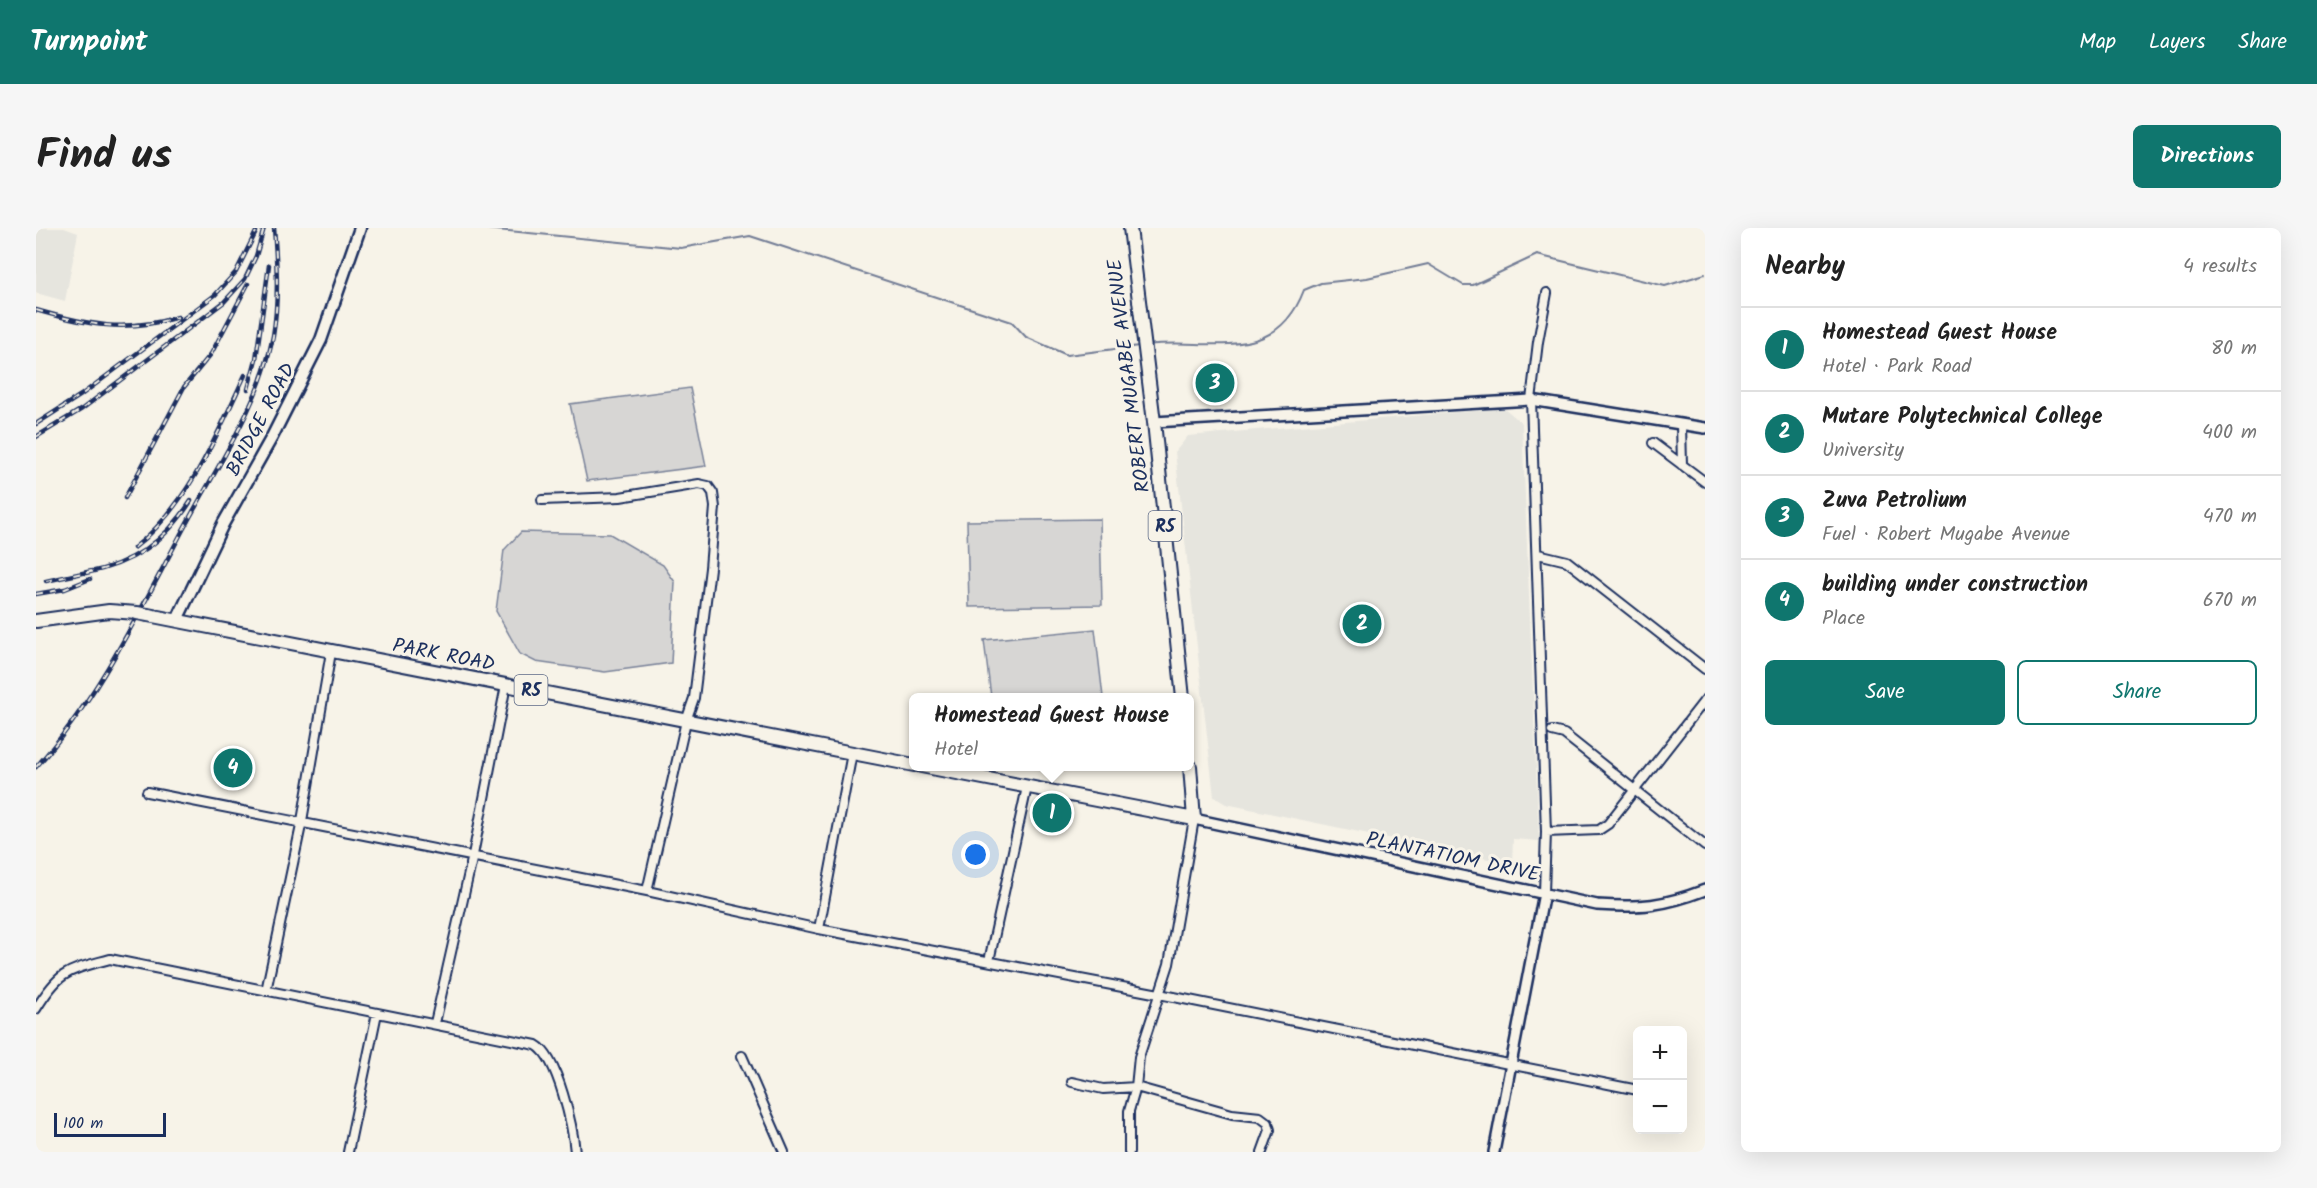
<!DOCTYPE html>
<meta charset="utf-8">
<style>
body{margin:0;font-family:Kalam,sans-serif;background:#f6f6f6;color:#222}
.controls{position:absolute;right:18px;bottom:18px;display:grid;overflow:hidden;border-radius:9px;box-shadow:0 6px 24px #0002}
.controls button{width:54px;height:54px;display:grid;place-items:center;padding:0;border:0;border-bottom:2px solid #e0e0e0;background:#fff;color:#222;font:30px sans-serif}
.scale{position:absolute;left:18px;bottom:15px;width:112px;box-sizing:border-box;padding-left:6px;border:3px solid #1b2f5e;border-top:0;font-size:16px;line-height:21px;white-space:nowrap;color:#1b2f5e;-webkit-text-stroke:4px #f7f3e8;paint-order:stroke}
.you{position:absolute;left:940px;top:627px;width:21px;height:21px;margin:-15px;border:4px solid #fff;border-radius:50%;background:#1a73e8;box-shadow:0 0 0 9px #1a73e833}
.badge{display:grid;place-items:center;width:39px;height:39px;border-radius:50%;background:#0f766e;color:#fff;font-size:20px;font-weight:700}
.pin{position:absolute;translate:-50% -50%;border:3px solid #fff;box-shadow:0 2px 6px #0006}
.popup{position:absolute;left:873px;top:465px;width:285px;height:78px;box-sizing:border-box;display:grid;place-content:center;border-radius:9px;background:#fff;filter:drop-shadow(0 2px 4px #0005);font-size:20px;white-space:nowrap;color:#767676}
.popup b{font-size:22px;color:#222}
.popup::after{content:'';position:absolute;left:50%;top:100%;margin-left:-12px;border:12px solid transparent;border-top-color:#fff}
.list{margin:0;padding:0;list-style:none}
h2{display:flex;justify-content:space-between;align-items:center;height:78px;margin:0;padding:0 24px;font-size:26px}
h2 small{font-size:20px;font-weight:400;color:#767676}
.list li{display:grid;grid-template-columns:39px 1fr auto;gap:18px;align-items:center;box-sizing:border-box;height:84px;padding:0 24px;border-top:2px solid #e0e0e0}
.list b{display:block;font-size:22px;white-space:nowrap}
.list p{margin:0;font-size:20px;white-space:nowrap;color:#767676}
.list em{font-size:20px;font-style:normal;color:#767676}
.actions{display:flex;gap:12px;padding:18px 24px}
.actions a{flex:1;padding:14px 0;border:2px solid #0f766e;border-radius:9px;text-align:center;font-size:21px;color:#0f766e}
.actions .main{background:#0f766e;color:#fff}
.map{position:relative;flex:none;width:1669px;height:924px;overflow:hidden;border-radius:9px}
header{display:flex;align-items:center;gap:36px;box-sizing:border-box;height:84px;padding:0 30px;background:#0f766e;color:#fff}
header strong{font-size:28px}
nav{display:flex;gap:33px;margin-inline-start:auto;font-size:21px}
.intro{display:flex;align-items:center;justify-content:space-between;box-sizing:border-box;height:144px;padding:0 36px}
h1{margin:0;font-size:42px}
.button{padding:15px 27px;border-radius:9px;background:#0f766e;color:#fff;font-size:21px;font-weight:700}
main{display:flex;gap:36px;padding:0 36px}
aside{flex:1;background:#fff;border-radius:9px;box-shadow:0 6px 24px #0002}
.map>svg:first-child{display:block}
.built{fill:#e6e5de}
.green{fill:#d7d6d4;stroke:#798299;stroke-width:1.5}
.lines{fill:none;stroke-linecap:round;stroke-linejoin:round}
.stream{stroke:#727c95;stroke-width:2}
.minor-casing{stroke:#1b2f5e;stroke-width:12}
.tertiary-casing{stroke:#1b2f5e;stroke-width:14}
.secondary-casing{stroke:#1b2f5e;stroke-width:15}
.trunk-casing{stroke:#1b2f5e;stroke-width:16}
.minor{stroke:#f7f3e8;stroke-width:8}
.tertiary{stroke:#f7f3e8;stroke-width:9}
.secondary{stroke:#f7f3e8;stroke-width:10}
.trunk{stroke:#f7f3e8;stroke-width:12}
.rail-casing{stroke:#1b2f5e;stroke-width:4.5}
.rail{stroke:#f7f3e8;stroke-width:2;stroke-dasharray:7;stroke-linecap:butt}
.trunk-bridge-casing{stroke:#1b2f5e;stroke-width:16;stroke-linecap:butt}
.trunk-bridge{stroke:#f7f3e8;stroke-width:12}
.labels{text-anchor:middle;stroke-width:6;stroke-linejoin:round;paint-order:stroke}
.shield{fill:#f7f3e8;stroke:#5d6a87;stroke-width:1.5}
.shield-label{font-size:18px;font-weight:bold;fill:#1b2f5e}
.street-label{font-size:20px;fill:#1b2f5e;stroke:#f7f3e8}
</style>
<header>
<strong>Turnpoint</strong>
<nav><a>Map</a><a>Layers</a><a>Share</a></nav>
</header>
<div class="intro"><h1>Find us</h1><a class="button">Directions</a></div>
<main>
<div class="map">
<svg width="1669" height="924" viewBox="0 0 1669 924">
<rect width="100%" height="100%" fill="#f7f3e8"/>
<filter id="ink" filterUnits="userSpaceOnUse"><feTurbulence type="fractalNoise" baseFrequency=".0167" numOctaves="2"/><feDisplacementMap in="SourceGraphic" scale="12" xChannelSelector="R" yChannelSelector="G"/><feConvolveMatrix kernelMatrix="1 2 1 2 8 2 1 2 1" color-interpolation-filters="sRGB"/></filter>
<g filter="url(#ink)">
<path class="built" d="M0 0H28L42 5 29 73 0 65Z
M1468 180 1486 195 1503 613 1477 611 1476 636 1190 576 1178 569 1139 224 1152 208Z"/>
<path class="green" d="M654 160 670 238 551 253 534 176Z
M1064 291 1066 377 933 379 931 293Z
M485 304 574 306 627 337 639 354 635 435 569 444 500 434 484 426 460 383 468 322Z
M1059 401 1067 469H955L948 412Z"/>
<g class="lines">
<path class="stream" d="M441 0 645 20 714 8 976 94 990 109 1031 127 1103 118
M1112 117C1172 109 1239 139 1268 62L1285 55 1331 50 1392 36 1427 57H1437L1501 27 1629 58 1669 46"/>
<defs>
<path id="minor" d="M1645 196 1646 237
M1617 215 1669 254
M506 272 584 269 663 256 672 258 677 265 679 279 674 340 658 470 650 493 611 663
M1502 326 1531 333 1669 441
M1516 503 1528 506 1669 618
M111 564 611 663 783 701 1123 766 1602 862
M1510 604 1563 602 1572 596 1669 472
M1508 665 1510 604 1495 172 1502 114 1511 65
M783 701 816 525
M953 733 991 559
M230 763 266 593 295 424
M0 781C24 742 31 743 74 731L500 817C522 829 537 900 539 924
M399 795 437 627 470 457
M706 828 748 924
M1036 854 1067 861 1100 859 1196 886 1224 889 1232 895 1234 902 1226 924
M312 924 341 785
M1093 924V883L1100 859 1103 829 1133 736 1158 591"/>
<path id="tertiary" d="M1118 194 1495 172 1669 200
M1158 591 1561 677C1605 680 1627 678 1669 662
M1458 924 1508 665"/>
<path id="secondary" d="M141 392 187 296 236 209 285 112 324 0"/>
<path id="trunk" d="M1094 0 1118 194 1147 470
M112 387 878 537
M0 393 73 383 101 385
M885 538 1158 591 1154 538"/>
</defs>
<use href="#minor" class="minor-casing"/>
<use href="#tertiary" class="tertiary-casing"/>
<use href="#secondary" class="secondary-casing"/>
<use href="#trunk" class="trunk-casing"/>
<use href="#minor" class="minor"/>
<use href="#tertiary" class="tertiary"/>
<use href="#secondary" class="secondary"/>
<use href="#trunk" class="trunk"/>
<defs>
<path id="rail" d="M0 82C52 97 89 105 142 89
M212 161 220 131 233 37
M0 196 45 167 179 67 200 44 220 4
M0 209 46 181 188 74 209 51 220 28 228 0
M89 270 148 159 175 126 212 56
M98 320C152 278 181 207 209 147
M50 345C96 336 129 314 155 273
M10 353 56 343
M0 366 29 361 54 351
M0 539C66 466 107 375 154 289 185 232 225 173 237 108 243 72 241 37 238 0"/>
</defs>
<use href="#rail" class="rail-casing"/>
<use href="#rail" class="rail"/>
<defs>
<path id="trunk-bridge" d="M101 385 112 387"/>
</defs>
<use href="#trunk-bridge" class="trunk-bridge-casing"/>
<use href="#trunk-bridge" class="trunk-bridge"/>
</g>
</g>
<g class="labels">
<g class="shield">
<rect x="1112.5" y="283" width="33" height="30" rx="4.5"/>
<rect x="478.5" y="447" width="33" height="30" rx="4.5"/>
</g>
<g class="shield-label">
<text x="1129" y="304">R5</text>
<text x="495" y="468">R5</text>
</g>
<g class="street-label">
<text transform="translate(1092 148) rotate(-97)" y="7">ROBERT MUGABE AVENUE</text>
<text transform="translate(224 191) rotate(-62)" y="7">BRIDGE ROAD</text>
<text transform="translate(408 426) rotate(11)" y="7">PARK ROAD</text>
<text transform="translate(1417 628) rotate(12)" y="7">PLANTATIOM DRIVE</text>
</g>
</g>
</svg>
<div class="controls">
<button>+</button>
<button>−</button>
</div>
<div class="scale">100 m</div>
<div class="you"></div>
<div class="pin badge" style="left:1016px;top:585px">1</div>
<div class="popup"><b>Homestead Guest House</b>Hotel</div>
<div class="pin badge" style="left:1326px;top:396px">2</div>
<div class="pin badge" style="left:1179px;top:155px">3</div>
<div class="pin badge" style="left:197px;top:540px">4</div>
</div>
<aside>
<h2>Nearby<small>4 results</small></h2>
<ul class="list">
<li><span class="badge">1</span><div><b>Homestead Guest House</b><p>Hotel · Park Road</p></div><em>80 m</em></li>
<li><span class="badge">2</span><div><b>Mutare Polytechnical College</b><p>University</p></div><em>400 m</em></li>
<li><span class="badge">3</span><div><b>Zuva Petrolium</b><p>Fuel · Robert Mugabe Avenue</p></div><em>470 m</em></li>
<li><span class="badge">4</span><div><b>building under construction</b><p>Place</p></div><em>670 m</em></li>
</ul>
<div class="actions"><a class="main">Save</a><a>Share</a></div>
</aside>
</main>
